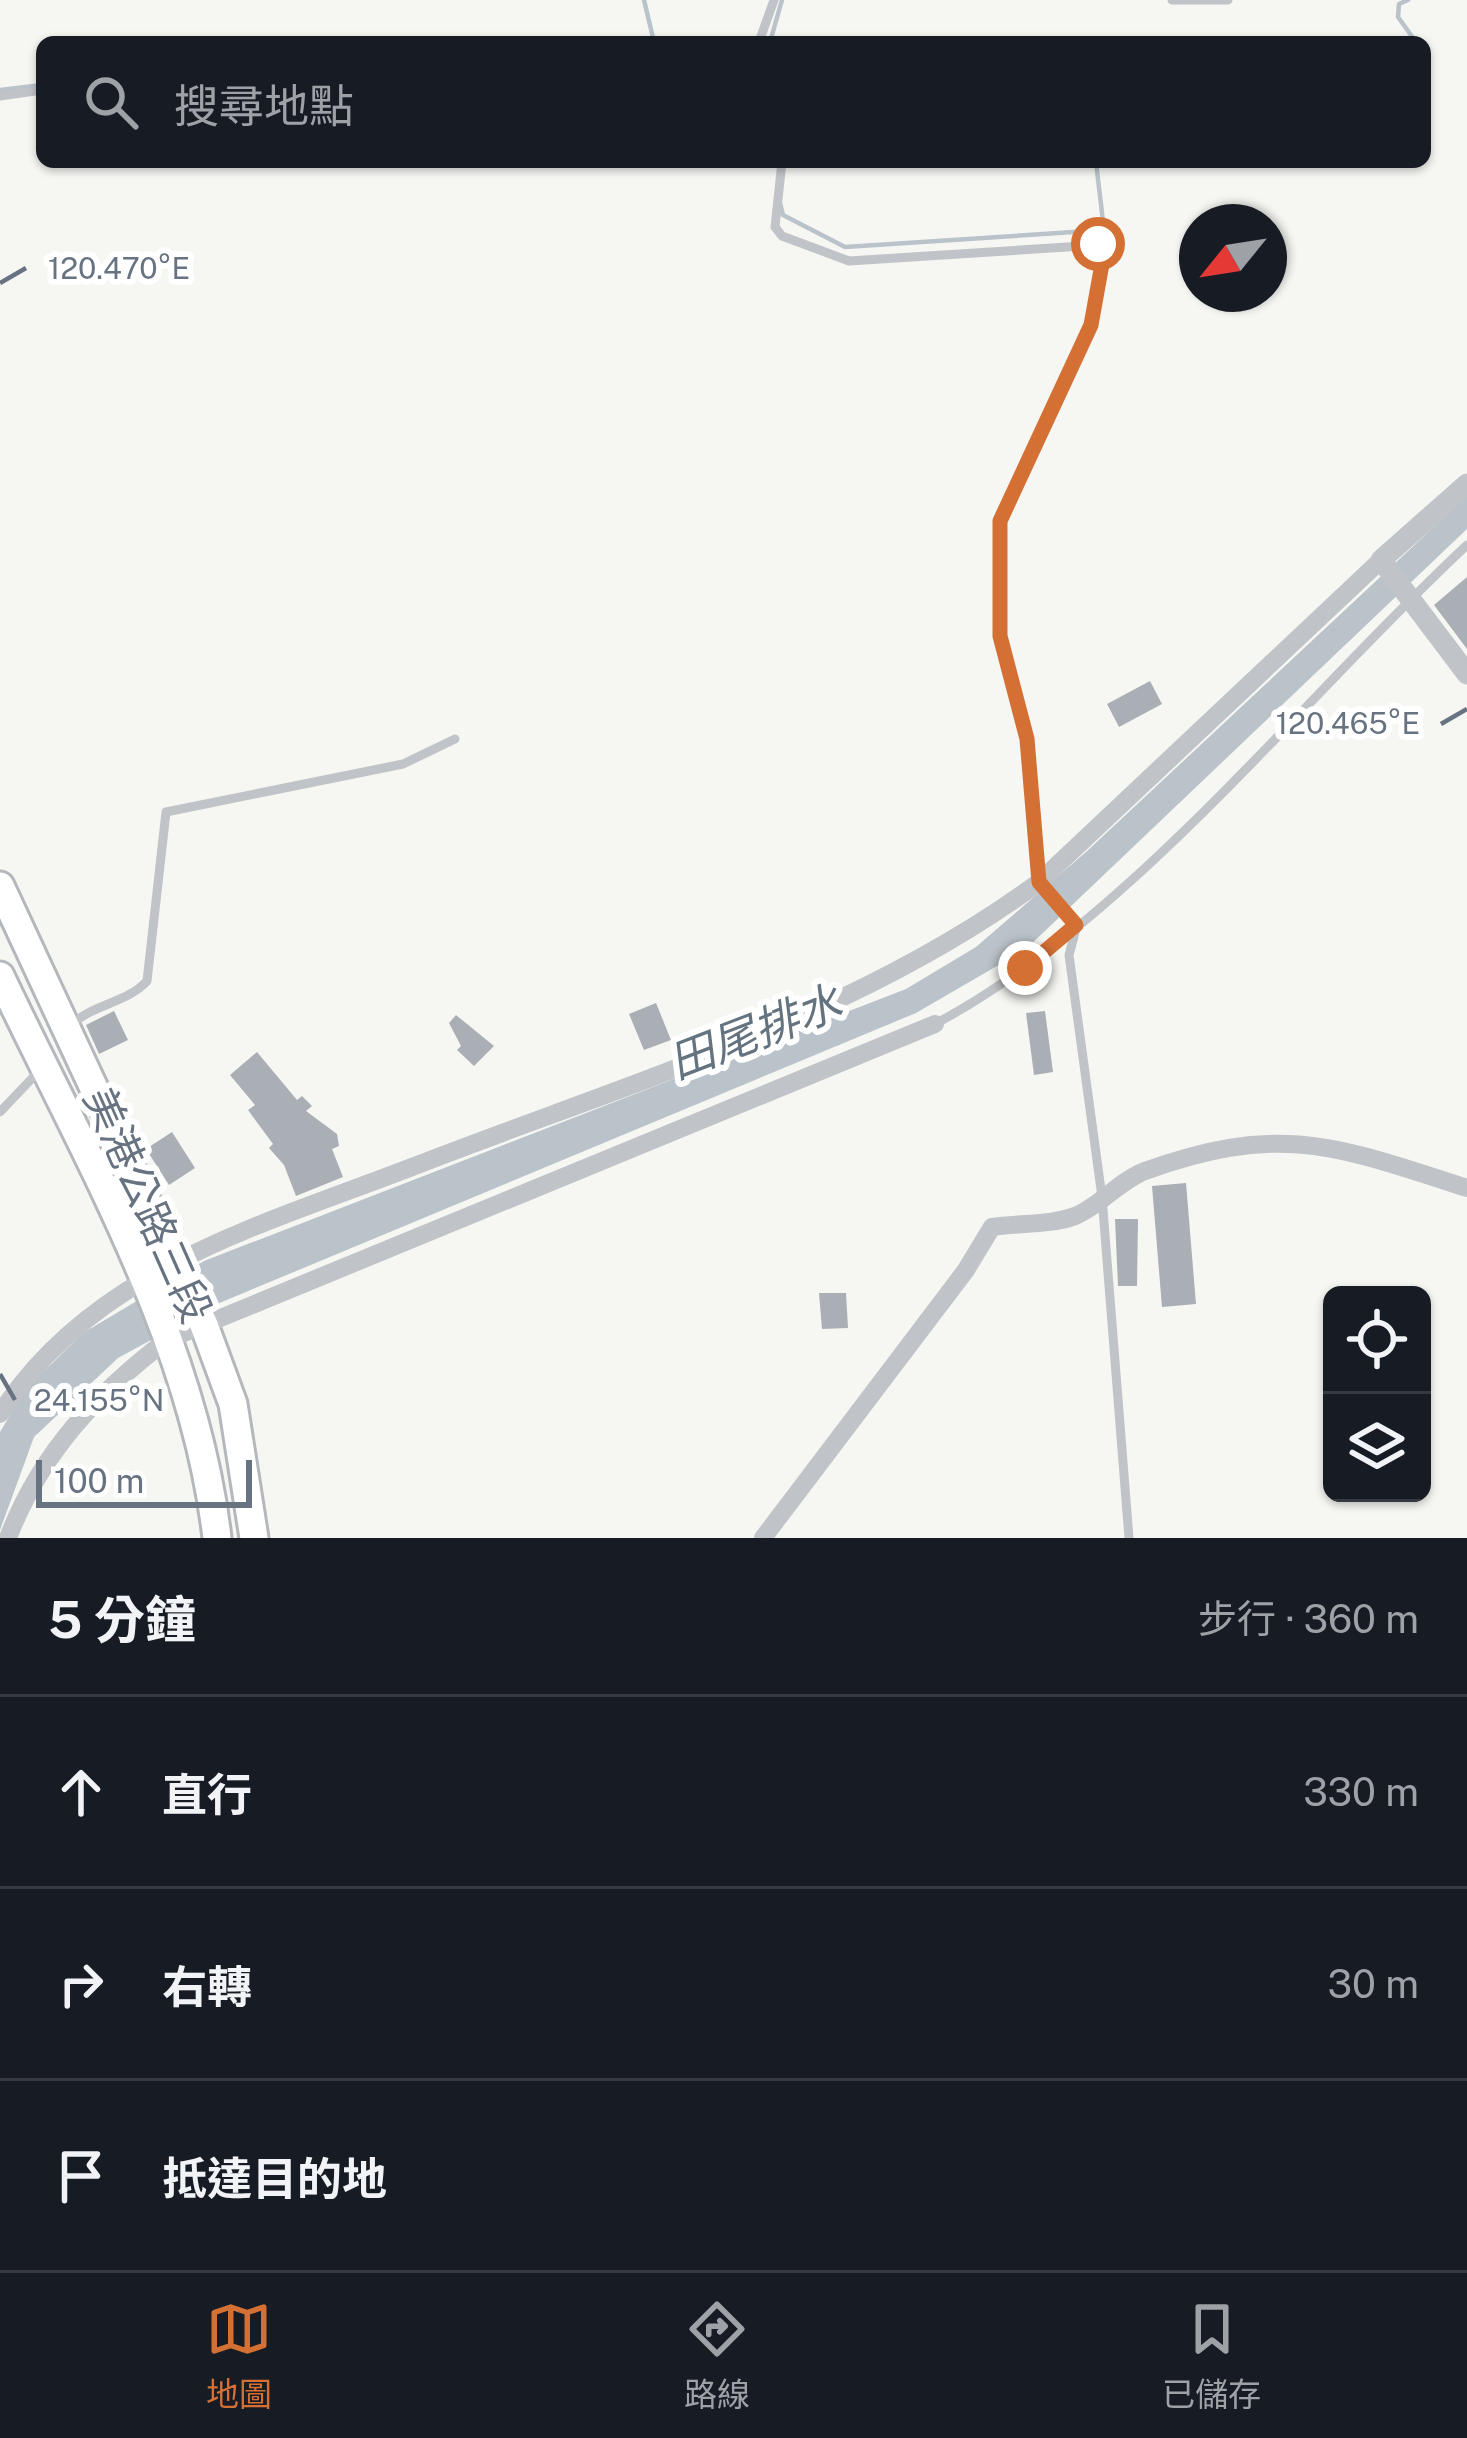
<!DOCTYPE html>
<html lang="zh-TW">
<meta charset="utf-8">
<style>
body{margin:0;font-family:"Public Sans","Noto Sans TC",sans-serif;background:#20242c;color:#f1f3f6}
.controls{position:absolute;right:36px;bottom:36px;display:grid;overflow:hidden;border-radius:18px;box-shadow:0 3px 9px #0004}
.controls button{width:108px;height:108px;display:grid;place-items:center;padding:0;border:0;border-bottom:3px solid #363941;background:#171b24;color:#f1f3f6;font:60px sans-serif}
.compass{position:absolute;left:1179px;top:204px;width:108px;height:108px;border-radius:50%;background:#171b24;box-shadow:0 3px 9px #0004;rotate:240deg}
.scale{position:absolute;left:36px;bottom:30px;width:216px;box-sizing:border-box;padding-left:12px;border:6px solid #687382;border-top:0;font-size:33px;line-height:42px;white-space:nowrap;color:#687382;-webkit-text-stroke:9px #fff;paint-order:stroke}
.stop{position:absolute;width:36px;height:36px;margin:-27px;border:9px solid #d57035;border-radius:50%;background:#fff}
.stop.end{background:#d57035;border-color:#fff;box-shadow:0 3px 12px #0008}
.list{margin:0;padding:0;list-style:none}
h2{display:flex;justify-content:space-between;align-items:center;height:156px;margin:0;padding:0 48px;font-size:51px}
h2 small{font-size:39px;font-weight:400;color:#9ea1a6}
.list li{display:grid;grid-template-columns:78px 1fr auto;gap:36px;align-items:center;box-sizing:border-box;height:192px;padding:0 48px;border-top:3px solid #363941}
.list b{display:block;font-size:45px;white-space:nowrap}
.list em{font-size:39px;font-style:normal;color:#9ea1a6}
.icon{flex:none;width:66px;height:66px;fill:none;stroke:currentColor;stroke-width:2;stroke-linecap:round;stroke-linejoin:round}
.map{position:relative;flex:none;width:1467px;height:1538px;overflow:hidden}
.search{position:absolute;background:#171b24;box-shadow:0 3px 9px #0004;left:36px;right:36px;top:36px;height:132px;display:flex;align-items:center;gap:30px;box-sizing:border-box;padding:0 42px;border-radius:18px;color:#9ea1a6;font-size:45px}
.sheet{height:732px;background:#171b24}
nav{display:flex;justify-content:space-around;align-items:center;box-sizing:border-box;height:168px;border-top:3px solid #363941;background:#171b24;font-size:33px;color:#9ea1a6}
nav a{display:grid;justify-items:center;gap:6px}
nav .on{color:#d57035}
.map>svg:first-child{display:block}
.water{fill:#bac3c9}
.lines{fill:none;stroke-linecap:round;stroke-linejoin:round}
.stream{stroke:#bac3c9;stroke-width:4.5}
.building{fill:#aaafb6}
.primary-casing{stroke:#b4b7bb;stroke-width:33}
.service{stroke:#c0c3c7;stroke-width:9}
.minor{stroke:#c0c3c7;stroke-width:18}
.tertiary{stroke:#c0c3c7;stroke-width:21}
.primary{stroke:#fff;stroke-width:27}
.route{stroke:#d57035;stroke-width:15}
.ticks{fill:none;stroke:#687382;stroke-width:4.5}
.labels{text-anchor:middle;stroke-width:12;stroke-linejoin:round;paint-order:stroke}
.street-label{font-size:42px;fill:#687382;stroke:#fff}
.water-label{font-size:45px;font-style:italic;fill:#63737f;stroke:#fff}
.ticks-label{font-size:30px;text-anchor:middle;fill:#687382;stroke:#fff;stroke-width:12;stroke-linejoin:round;paint-order:stroke}
</style>
<div class="map">
<svg width="1467" height="1538" viewBox="0 0 1467 1538">
<rect width="100%" height="100%" fill="#f6f6f3"/>
<path class="water" d="M1467 496V529L1026 949 916 1013 217 1304 118 1358 34 1437 0 1530V1432L25 1390 83 1333 204 1261 906 989 976 947 1086 852Z"/>
<g class="lines">
<path class="stream" d="M644 0 654 42
M1408 0 1399 4 1398 17 1416 42
M770 42 782 0
M1425 56V73
M0 90 42 85
M780 203 783 215 845 247 1104 230 1096 162"/>
</g>
<path class="building" d="M1467 577V649L1434 605Z
M1150 681 1162 704 1119 727 1107 704Z
M656 1003 671 1040 644 1050 629 1014Z
M114 1011 128 1040 99 1054 86 1025Z
M1045 1011 1053 1072 1034 1075 1026 1013Z
M456 1015 494 1046 474 1066 457 1050 461 1046 449 1023Z
M257 1052 297 1100 302 1096 312 1106 306 1111 337 1134 339 1146 332 1149 343 1177 296 1196 284 1165 269 1148 273 1144 248 1110 255 1105 230 1075Z
M172 1132 195 1168 169 1185 146 1149Z
M1186 1183 1196 1304 1162 1307 1152 1186Z
M1115 1219H1138L1137 1286H1118Z
M819 1293H846L848 1328 822 1329Z"/>
<g class="lines">
<defs>
<path id="primary" d="M0 886 204 1325 233 1404 254 1538
M0 976C85 1156 194 1338 217 1538"/>
</defs>
<use href="#primary" class="primary-casing"/>
<path class="service" d="M1172 0H1228
M759 42 774 0
M0 96 42 90
M782 162 775 227 782 236 849 261 1098 245 1102 264 1091 325 1000 521V636L1027 739 1039 882 1077 925 1069 955 1102 1197 1129 1538
M935 1024C1131 920 1303 697 1467 545
M71 1025C93 1004 127 1003 147 981L166 812 403 764 455 739
M0 1112 39 1071"/>
<path class="minor" d="M0 1414C92 1270 262 1225 412 1167 622 1085 857 1017 1039 882L1381 560
M8 1538C40 1454 97 1393 167 1340L935 1024
M763 1538 966 1270 992 1227C1017 1223 1052 1225 1075 1216 1100 1206 1119 1181 1145 1171 1281 1122 1336 1146 1467 1188"/>
<path class="tertiary" d="M1467 484 1381 560 1467 674"/>
<use href="#primary" class="primary"/>
</g>
<g class="lines">
<path class="route" d="M1025 968 1076 925 1039 882 1027 739 1000 636V521L1091 325 1102 264 1098 244"/>
</g>
<path class="ticks" d="M0 283 26 268M1441 724 1467 709M0 1374 15 1400"/>
<g class="labels">
<g class="street-label">
<text transform="translate(148 1205) rotate(66)" y="15">美港公路三段</text>
</g>
<g class="water-label">
<text transform="translate(755 1032) rotate(-21)" y="16">田尾排水</text>
</g>
</g>
<g class="ticks-label">
<text x="119" y="279">120.470°E</text>
<text x="1348" y="734">120.465°E</text>
<text x="99" y="1411">24.155°N</text>
</g>
</svg>
<div class="controls">
<button><svg class="icon" aria-label="locate" viewBox="0 0 24 24"><circle cx="12" cy="12" r="6"/><path d="M12 2v4M12 18v4M2 12h4M18 12h4"/></svg></button>
<button><svg class="icon" aria-label="layers" viewBox="0 0 24 24"><path d="M12 4l9 5-9 5-9-5zM3 14l9 5 9-5"/></svg></button>
</div>
<svg class="compass" viewBox="-18 -18 36 36"><path d="M0-13l5 13h-10z" fill="#e53935"/><path d="M0 13l5-13h-10z" fill="#9ea1a6"/></svg>
<div class="scale">100 m</div>
<div class="stop" style="left:1098px;top:244px"></div>
<div class="stop end" style="left:1025px;top:968px"></div>
<div class="search"><svg class="icon" aria-label="search" viewBox="0 0 24 24"><circle cx="10" cy="10" r="6"/><path d="M15 15l6 6"/></svg>搜尋地點</div>
</div>
<section class="sheet">
<h2>5 分鐘<small>步行 · 360 m</small></h2>
<ul class="list">
<li><svg class="icon" aria-label="ahead" viewBox="0 0 24 24"><path d="M12 20V5M6 11l6-6 6 6"/></svg><div><b>直行</b></div><em>330 m</em></li>
<li><svg class="icon" aria-label="right" viewBox="0 0 24 24"><path d="M7 20v-9h11M14 6l5 5-5 5"/></svg><div><b>右轉</b></div><em>30 m</em></li>
<li><svg class="icon" aria-label="arrive" viewBox="0 0 24 24"><path d="M6 21V4h12l-3 4 3 4H6"/></svg><div><b>抵達目的地</b></div></li>
</ul>
</section>
<nav>
<a class="on"><svg class="icon" aria-label="map" viewBox="0 0 24 24"><path d="M3 6l6-2 6 2 6-2v14l-6 2-6-2-6 2zM9 4v14M15 6v14"/></svg>地圖</a>
<a><svg class="icon" aria-label="directions" viewBox="0 0 24 24"><path d="M12 3l9 9-9 9-9-9zM9 14v-3h6M13 9l2 2-2 2"/></svg>路線</a>
<a><svg class="icon" aria-label="saved" viewBox="0 0 24 24"><path d="M7 4h10v16l-5-4-5 4z"/></svg>已儲存</a>
</nav>
